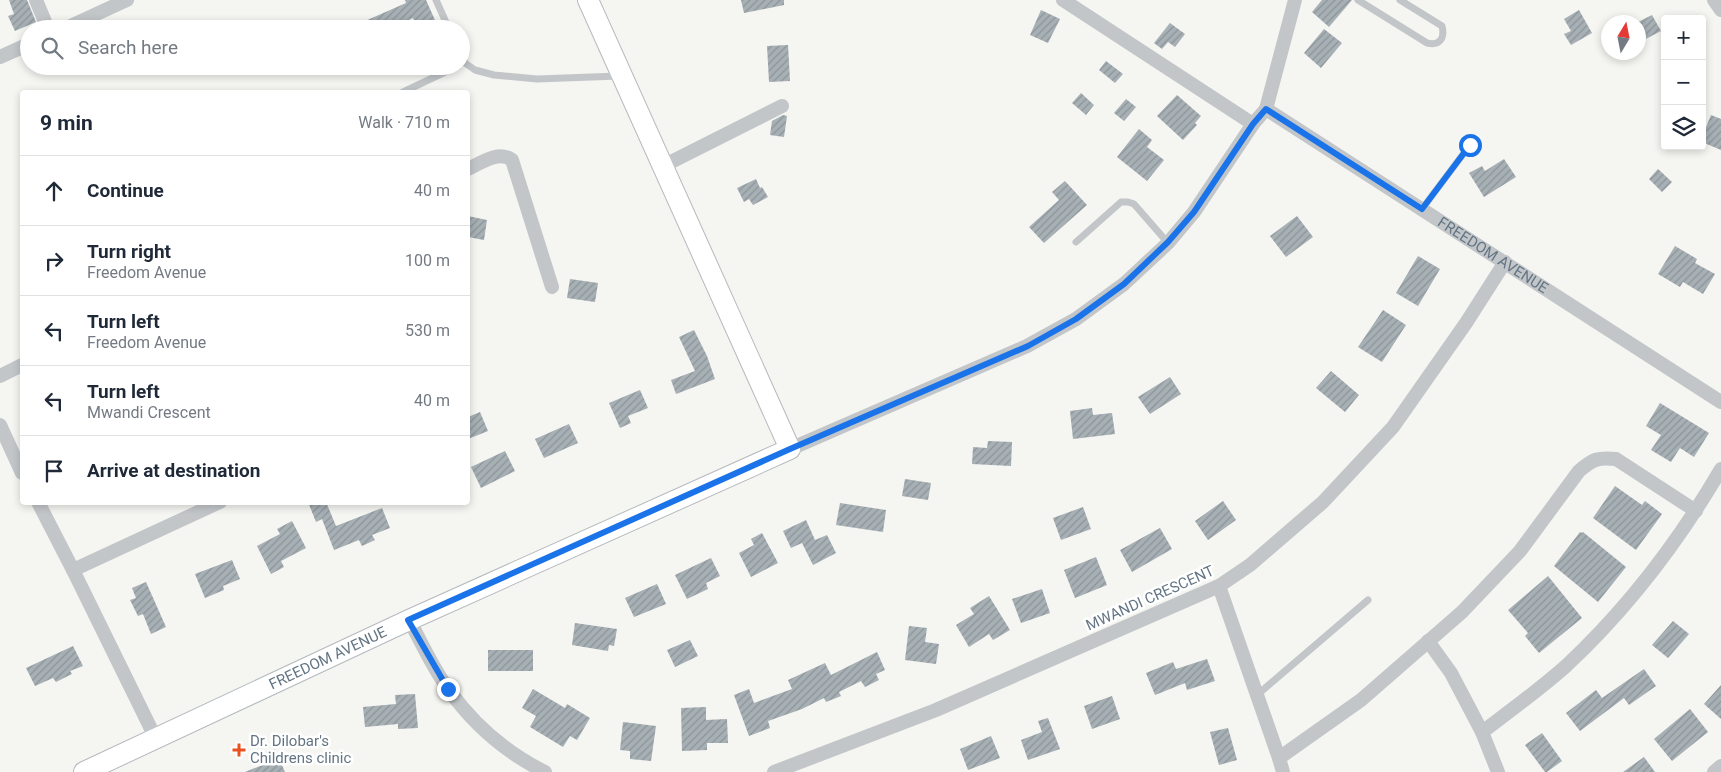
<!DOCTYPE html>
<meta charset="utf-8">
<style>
body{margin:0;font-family:Roboto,sans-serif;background:#f2f2f3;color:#1f2937}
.controls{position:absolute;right:15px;top:15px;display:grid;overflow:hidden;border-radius:5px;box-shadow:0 2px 8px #0003}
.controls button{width:45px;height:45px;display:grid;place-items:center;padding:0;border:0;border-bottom:1px solid #e0e1e3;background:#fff;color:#1f2937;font:25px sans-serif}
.compass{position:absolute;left:1601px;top:15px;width:45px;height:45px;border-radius:50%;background:#fff;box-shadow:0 2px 8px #0003;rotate:10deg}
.stop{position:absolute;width:15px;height:15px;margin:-11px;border:4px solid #1a73e8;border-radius:50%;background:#fff}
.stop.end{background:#1a73e8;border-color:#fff;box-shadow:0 1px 5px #0008}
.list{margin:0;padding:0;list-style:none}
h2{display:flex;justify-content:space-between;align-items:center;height:65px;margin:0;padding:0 20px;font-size:21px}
h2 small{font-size:16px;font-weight:400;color:#747a83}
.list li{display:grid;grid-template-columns:32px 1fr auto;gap:15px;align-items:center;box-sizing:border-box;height:70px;padding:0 20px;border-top:1px solid #e0e1e3}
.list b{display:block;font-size:19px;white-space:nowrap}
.list p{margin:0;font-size:16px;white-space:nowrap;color:#747a83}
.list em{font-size:16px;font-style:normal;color:#747a83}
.icon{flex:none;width:28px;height:28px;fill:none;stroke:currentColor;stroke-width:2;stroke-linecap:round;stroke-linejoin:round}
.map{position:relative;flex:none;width:1721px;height:772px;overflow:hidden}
.search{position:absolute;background:#fff;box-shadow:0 2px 8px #0003;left:20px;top:20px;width:450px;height:55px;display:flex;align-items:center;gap:12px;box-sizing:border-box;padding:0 18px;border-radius:28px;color:#747a83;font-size:19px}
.panel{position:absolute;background:#fff;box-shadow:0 2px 8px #0003;left:20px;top:90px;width:450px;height:415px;border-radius:5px}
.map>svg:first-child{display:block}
.building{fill:url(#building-hatch)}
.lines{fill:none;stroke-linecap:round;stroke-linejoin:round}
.secondary-casing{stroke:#b4babe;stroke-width:22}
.lane{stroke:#c2c6c9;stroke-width:7}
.street{stroke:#c2c6c9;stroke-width:14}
.secondary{stroke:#fff;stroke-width:20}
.route{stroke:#1a73e8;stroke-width:6}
.poi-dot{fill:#e8521f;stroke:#fff;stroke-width:2}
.labels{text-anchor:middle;stroke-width:5;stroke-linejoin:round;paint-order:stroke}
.street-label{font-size:15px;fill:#637584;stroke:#fff}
.poi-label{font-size:15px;fill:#637584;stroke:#fff;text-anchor:start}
</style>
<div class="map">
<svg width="1721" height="772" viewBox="0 0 1721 772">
<defs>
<pattern id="building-hatch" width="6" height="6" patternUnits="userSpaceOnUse" patternTransform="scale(1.25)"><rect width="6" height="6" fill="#a7b0b5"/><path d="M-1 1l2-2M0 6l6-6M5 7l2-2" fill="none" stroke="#8c9499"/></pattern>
</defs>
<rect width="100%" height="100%" fill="#f5f5f1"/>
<path class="building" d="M9 0H27L36 22 15 31 8 16 14 14Z
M405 0H426L439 29H418L413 18 389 29H347L406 3Z
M741 0H784V5L744 13Z
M1322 0H1352L1329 27 1312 12Z
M1041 10 1060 19 1048 43 1030 35Z
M1579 10 1592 33 1571 45 1564 34 1571 31 1564 19Z
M1652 15 1661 31 1638 43V22Z
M1170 23 1185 34 1175 47 1168 42 1162 49 1154 43Z
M1324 29 1342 43 1321 68 1304 53Z
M788 45 790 81 769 82 767 46Z
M1106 61 1123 74 1115 83 1099 70Z
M1081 93 1094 105 1086 115 1072 103Z
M1177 95 1201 116 1195 123 1197 125 1183 140 1157 116Z
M1126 99 1136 107 1124 121 1114 113Z
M783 115 787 116 784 137 770 135 772 121Z
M1711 115 1721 119V150L1702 142V137Z
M1139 129 1152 140 1147 147 1164 160 1147 181 1117 157Z
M1504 159 1516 177 1484 197 1469 173 1482 166 1485 171Z
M1658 169 1672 182 1662 192 1649 179Z
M756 179 760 188 762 187 768 197 753 205 749 199 744 202 737 188Z
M1065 181 1087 205 1044 243 1029 227 1059 200 1052 192Z
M468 216 487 220 484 240 468 237Z
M1297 216 1313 237 1286 257 1270 236Z
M1675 246 1697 259 1695 263 1715 274 1703 294 1683 282 1680 287 1658 274Z
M1418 256 1440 269 1418 306 1396 293Z
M570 279 598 283 595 302 567 298Z
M1383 310 1406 325 1382 362 1358 347Z
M694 330 707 356 715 379 676 394 671 380 695 371 679 337Z
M1331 371 1359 395 1345 412 1316 388Z
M1170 377 1181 394 1150 414 1138 397Z
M640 390 648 408 628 416 631 423 620 428 609 403Z
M1660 403 1709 433 1694 457 1680 448 1671 462 1651 450 1661 435 1646 426Z
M1092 408 1093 415 1112 413 1115 434 1073 439 1070 411Z
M480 412 488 431 468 439V417Z
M569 424 578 443 544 458 535 439Z
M988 441 1012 442 1011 466 972 464 973 447 987 448Z
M505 451 515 471 481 488 471 467Z
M905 479 931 483 928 500 902 496Z
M1615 486 1642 505 1645 501 1662 514 1636 550 1593 518Z
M1223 501 1236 520 1208 540 1195 521Z
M308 502H326L336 526 382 508 390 528 372 535 375 540 362 546 359 540 334 550 322 519 316 522Z
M840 503 886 510 883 532 836 525Z
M1083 507 1091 529 1061 540 1053 518Z
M806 520 815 540 827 535 836 553 813 565 802 543 791 548 783 531Z
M292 521 306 548 281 561 284 567 271 574 257 546 280 534 277 529Z
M1160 528 1172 549 1132 572 1120 550Z
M1580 532 1582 533 1583 532 1626 567 1598 602 1554 566Z
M762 533 778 563 751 577 739 553 754 545 751 539Z
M1096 557 1107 585 1075 598 1064 570Z
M711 558 720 576 706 583 708 589 687 599 675 575Z
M232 560 240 579 223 586 224 590 205 598 195 574Z
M1548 576 1582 618 1539 653 1525 636 1528 633 1508 610Z
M146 582 166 627 151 634 143 614 138 616 130 600 136 598 132 588Z
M657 584 666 604 634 617 625 598Z
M1042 589 1050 613 1021 623 1012 599Z
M989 596 1010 630 993 640 989 634 969 647 956 625 974 614 970 608Z
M1673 621 1689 634 1668 658 1652 645Z
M575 623 617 629 614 646 609 645 608 651 572 645Z
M909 626 927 628 925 642 939 644 936 664 905 660Z
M690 640 698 656 675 667 667 650Z
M73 646 83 666 70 671 72 674 56 682 53 678 35 686 26 668Z
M488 650H533V671H488Z
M877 652 885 670 876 674 879 680 865 687 861 681 839 692 841 696 826 702 824 698 802 709 768 721 770 728 749 736 734 695 749 689 754 703 792 689 788 680 825 663 831 675Z
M1207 659 1215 681 1187 690 1185 683 1155 695 1146 673 1173 662 1176 669Z
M1644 669 1656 686 1629 705 1624 698 1580 731 1566 713 1596 690 1602 698Z
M1721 685V719L1704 704Z
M533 689 565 708 567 704 590 718 577 740 570 736 563 747 530 727 536 716 522 708Z
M415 694 418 728 398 729V724L365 727 363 707 396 704 395 695Z
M1112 696 1120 719 1092 729 1084 706Z
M706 707V720L727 719 728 743H707V750L682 751 681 708Z
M1690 709 1708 732 1672 761 1654 739Z
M1048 718 1060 749 1028 760 1021 740 1042 732 1038 721Z
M623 722 656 726 651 761 630 759V751L620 750Z
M1228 728 1237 760 1219 765 1210 732Z
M1542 733 1562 761 1547 772H1545L1525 745Z
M991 736 1000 758 968 770 960 749Z
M275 749 285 772H245L265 764 261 755Z
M1644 757 1655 772H1623Z"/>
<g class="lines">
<defs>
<g id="secondary">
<path id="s2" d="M84 772 409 620 790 449 588 0"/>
</g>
</defs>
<use href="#secondary" class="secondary-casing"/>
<path class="lane" d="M436 0 449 29
M1358 0 1427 43C1440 46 1445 38 1442 26L1400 0
M461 54 465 63 475 70 494 75 537 79 619 76
M403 92 458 66
M1422 209 1470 145
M1076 242 1121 202H1128L1134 204 1168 243
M1257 695 1368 600"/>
<g class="street">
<path d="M36 0 48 29"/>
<path d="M1063 0 1253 124"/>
<path d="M1714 0 1721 10"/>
<path d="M64 29 127 0"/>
<path d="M0 57 29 44"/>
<path id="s1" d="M1266 109 1721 402"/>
<path d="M663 166 782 106"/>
<path d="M468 169C481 163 498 150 512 160L552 287"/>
<path d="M0 376 22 365"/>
<path d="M0 425 22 473"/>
<path d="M790 449 1027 346 1076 319 1124 284 1168 243 1194 212 1253 124 1266 109 1295 0"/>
<path d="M38 502 73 570"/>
<path d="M1219 586 1279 758 1283 772"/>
<path d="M409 620C422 643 433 669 449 690 474 725 507 753 545 772"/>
<path d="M1428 641 1451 673 1482 732"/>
<path d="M156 739 73 570 220 502"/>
<path d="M1279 758 1361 700 1462 612 1520 551 1579 471C1593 459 1598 457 1616 459L1696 511"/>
<path d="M774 772 936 710 1219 586 1250 565 1323 502 1393 427 1466 323 1505 262"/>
<path d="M1498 772 1482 732C1510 711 1539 690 1566 666 1627 609 1679 541 1721 469"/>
<path d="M1714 772 1721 766"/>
</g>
<use href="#secondary" class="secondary"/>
</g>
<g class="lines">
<path class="route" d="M448 689 408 620 790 449 1028 346 1076 319 1124 284 1168 242 1194 212 1253 124 1266 109 1422 209 1470 145"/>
</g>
<path class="poi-dot" d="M236.5 742.5h5v5h5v5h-5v5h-5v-5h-5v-5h5z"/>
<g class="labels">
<g class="street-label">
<text dy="5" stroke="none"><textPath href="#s1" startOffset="270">FREEDOM AVENUE</textPath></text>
<text transform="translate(1150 598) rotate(-24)" y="5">MWANDI CRESCENT</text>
<text dy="5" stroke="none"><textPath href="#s2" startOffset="269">FREEDOM AVENUE</textPath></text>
</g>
<g class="poi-label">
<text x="250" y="746">Dr. Dilobar's<tspan x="250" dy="17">Childrens clinic</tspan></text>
</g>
</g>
</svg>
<div class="controls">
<button>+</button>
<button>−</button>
<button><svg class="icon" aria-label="layers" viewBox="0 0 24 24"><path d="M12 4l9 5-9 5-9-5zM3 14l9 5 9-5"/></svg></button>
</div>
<svg class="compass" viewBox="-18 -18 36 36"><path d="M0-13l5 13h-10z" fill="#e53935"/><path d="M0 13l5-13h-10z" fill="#747a83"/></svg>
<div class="stop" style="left:1470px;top:145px"></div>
<div class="stop end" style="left:448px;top:689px"></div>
<div class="search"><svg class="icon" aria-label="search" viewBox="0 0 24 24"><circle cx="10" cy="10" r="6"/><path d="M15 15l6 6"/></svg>Search here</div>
<section class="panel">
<h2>9 min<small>Walk · 710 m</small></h2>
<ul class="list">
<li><svg class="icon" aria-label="ahead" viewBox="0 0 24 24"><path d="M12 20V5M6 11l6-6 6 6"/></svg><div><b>Continue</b></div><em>40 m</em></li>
<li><svg class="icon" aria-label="right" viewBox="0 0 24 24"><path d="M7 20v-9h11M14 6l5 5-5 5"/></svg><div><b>Turn right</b><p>Freedom Avenue</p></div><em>100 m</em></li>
<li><svg class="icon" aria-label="left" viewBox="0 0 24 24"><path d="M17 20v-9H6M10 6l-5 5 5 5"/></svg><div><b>Turn left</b><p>Freedom Avenue</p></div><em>530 m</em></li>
<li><svg class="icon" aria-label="left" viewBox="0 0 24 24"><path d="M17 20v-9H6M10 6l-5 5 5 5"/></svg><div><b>Turn left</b><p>Mwandi Crescent</p></div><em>40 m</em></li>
<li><svg class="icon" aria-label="arrive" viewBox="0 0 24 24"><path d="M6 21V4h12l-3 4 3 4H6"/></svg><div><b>Arrive at destination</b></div></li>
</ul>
</section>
</div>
